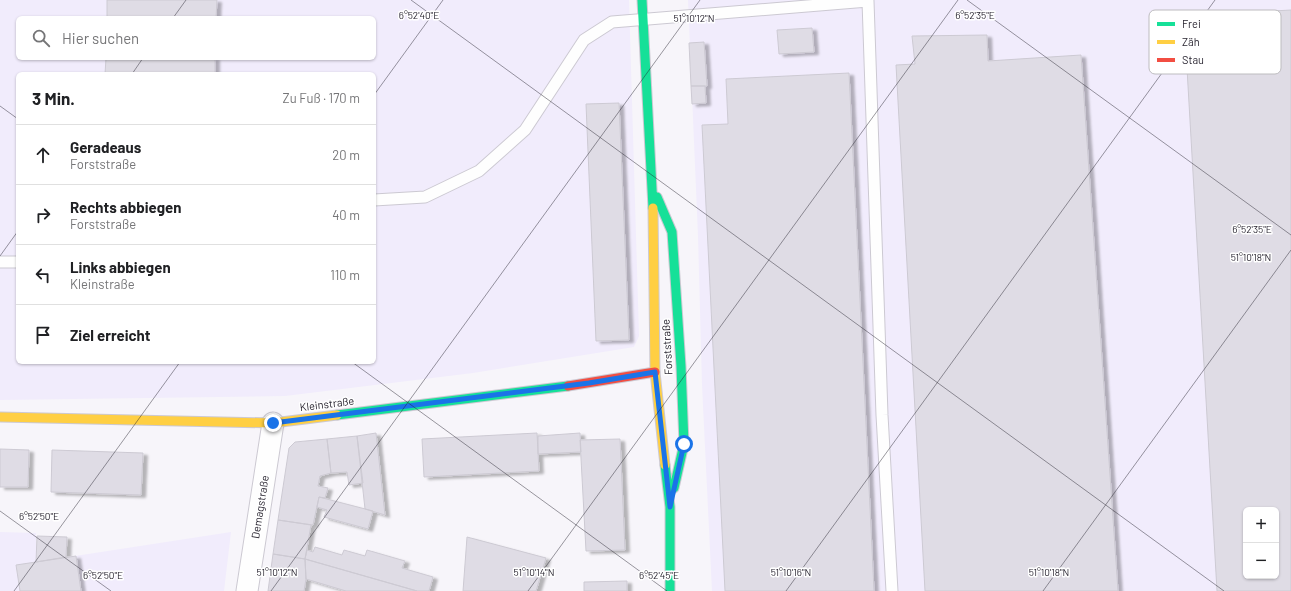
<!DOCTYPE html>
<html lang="de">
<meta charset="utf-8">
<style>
body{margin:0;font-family:Barlow,sans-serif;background:#f2f2f2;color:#202124}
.controls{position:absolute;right:12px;bottom:12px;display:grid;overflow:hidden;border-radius:6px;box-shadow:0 1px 3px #0004}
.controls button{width:36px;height:36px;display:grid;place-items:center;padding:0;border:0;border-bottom:1px solid #e0e0e0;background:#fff;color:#202124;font:20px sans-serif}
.stop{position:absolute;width:12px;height:12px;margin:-9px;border:3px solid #1a73e8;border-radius:50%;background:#fff}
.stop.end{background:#1a73e8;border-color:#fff;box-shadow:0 1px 4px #0008}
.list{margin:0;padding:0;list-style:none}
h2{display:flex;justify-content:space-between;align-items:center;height:52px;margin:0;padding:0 16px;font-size:17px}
h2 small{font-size:13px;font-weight:400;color:#757577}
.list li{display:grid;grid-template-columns:26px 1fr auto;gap:12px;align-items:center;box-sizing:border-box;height:60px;padding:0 16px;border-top:1px solid #e0e0e0}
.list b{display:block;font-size:15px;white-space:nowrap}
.list p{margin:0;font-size:13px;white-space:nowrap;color:#757577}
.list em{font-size:13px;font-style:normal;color:#757577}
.icon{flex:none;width:22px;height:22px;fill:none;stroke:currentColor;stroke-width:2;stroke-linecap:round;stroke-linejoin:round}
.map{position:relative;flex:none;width:1291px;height:591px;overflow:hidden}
.search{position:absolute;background:#fff;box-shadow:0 1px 3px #0004;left:16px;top:16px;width:360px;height:44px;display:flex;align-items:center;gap:10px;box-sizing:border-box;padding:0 14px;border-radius:6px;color:#757577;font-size:15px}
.panel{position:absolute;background:#fff;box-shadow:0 1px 3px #0004;left:16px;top:72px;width:360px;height:292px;border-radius:6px}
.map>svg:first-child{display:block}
.built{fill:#f1ecfc;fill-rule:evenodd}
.building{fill:#dfdce5;stroke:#cdcad3;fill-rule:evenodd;filter:url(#shadow)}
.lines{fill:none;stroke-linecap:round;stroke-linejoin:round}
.lane-casing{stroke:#ccc9d2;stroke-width:13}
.street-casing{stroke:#ccc9d2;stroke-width:23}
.fast-casing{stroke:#ccc9d2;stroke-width:11}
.slow-casing{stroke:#ccc9d2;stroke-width:11}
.jam-casing{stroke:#ccc9d2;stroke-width:11}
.lane{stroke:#fefefe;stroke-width:11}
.street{stroke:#fefefe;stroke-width:21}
.fast{stroke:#16e098;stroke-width:9}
.slow{stroke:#ffcf43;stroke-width:9}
.jam{stroke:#f24e42;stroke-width:9}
.route{stroke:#1a73e8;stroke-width:5}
.ticks{fill:none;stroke:#221e2a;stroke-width:1;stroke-opacity:0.45}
.labels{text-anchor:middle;stroke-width:3;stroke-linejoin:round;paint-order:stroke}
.street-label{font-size:11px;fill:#221e2a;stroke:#fff}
.key{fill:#fff;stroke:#bdbcbf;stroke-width:1}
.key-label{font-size:11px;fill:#221e2a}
.ticks-label{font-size:10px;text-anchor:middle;fill:#221e2a;stroke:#fff;stroke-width:3;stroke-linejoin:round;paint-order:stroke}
</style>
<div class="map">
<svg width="1291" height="591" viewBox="0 0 1291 591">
<defs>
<filter id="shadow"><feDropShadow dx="4.5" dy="2.5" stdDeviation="1" flood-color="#0004"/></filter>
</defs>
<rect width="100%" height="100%" fill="#f7f5fa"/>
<path class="built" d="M0 0H629L639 336 634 347 473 373 285 396 0 400ZM18 18H374V58H18ZM18 74H374V362H18Z
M688 0H1291V591H712L702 385 698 236ZM1246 510H1276V576H1246Z
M0 532 36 533V562L231 532 224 591H0Z"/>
<path class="building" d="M107 0H217L216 18H107Z
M1291 10V591H1217L1184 16ZM1246 510H1276V576H1246Z
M812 28 814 52 779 54 777 30Z
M987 35 988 61 1081 55 1118 591H925L896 65 915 64 912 36Z
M704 42 707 86H691L689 43Z
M106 58H215V74H105Z
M849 73 874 591H725L702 125 728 124 726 79Z
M691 86H705L706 103 692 104Z
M619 103 629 340 596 341 586 104Z
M376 433 385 515 365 509 357 436Z
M537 433 539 471 424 477 422 439Z
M580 433 581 452 538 454V436Z
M357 436 363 483 349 485 347 472 331 473 327 439Z
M327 439 331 473 320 476 318 486 328 488 325 498 319 497 313 525 278 520 289 448 295 442Z
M620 439 625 550 586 551 580 440Z
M0 449 29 450 28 487H0Z
M52 450 143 453 141 495 51 492Z
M319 497 373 511 368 529 324 517 327 510 317 507Z
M278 520 311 525 305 559 273 554Z
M37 536 67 537 66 557 36 562Z
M467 537 546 558 536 591H463Z
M315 547 342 555 344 550 365 556 367 550 405 561 402 568 433 577 429 591H417L305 559 307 550 313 552Z
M273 554 305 559 306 579 304 591H268Z
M76 556 81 591H20L16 565Z
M305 559 417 591H346L306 579Z
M627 581V591H584V582Z"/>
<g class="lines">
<defs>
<path id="lane" d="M374 200 425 197 479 171 525 130 584 40 612 22 868 1 882 415 892 591
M0 262H18"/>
<path id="street" d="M247 591 273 423"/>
<path id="fast" d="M642 0 653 208
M657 197 672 232 681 366 684 444 674 488
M337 415 568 386
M665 465 670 507V591"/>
<path id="slow" d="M653 208 655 372 665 465
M0 417 273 423 337 415"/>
<path id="jam" d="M568 386 655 372"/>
</defs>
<use href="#lane" class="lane-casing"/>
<use href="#street" class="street-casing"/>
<use href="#fast" class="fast-casing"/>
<use href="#slow" class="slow-casing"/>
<use href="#jam" class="jam-casing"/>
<use href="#lane" class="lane"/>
<use href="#street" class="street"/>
<use href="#fast" class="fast"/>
<use href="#slow" class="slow"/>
<use href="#jam" class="jam"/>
</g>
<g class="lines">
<path class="route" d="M273 423 589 383 655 372 670 507 684 444"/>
</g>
<path class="ticks" d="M411 0 1224 591M967 0 1291 235M173 18 186 0M132 74 143 58M374 95 443 0M0 106 18 119M0 256 18 231M352 362 667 591M0 511 111 591M14 591 180 362M271 591 700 0M528 591 958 0M786 591 1215 0M1043 591 1291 250"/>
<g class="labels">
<g class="street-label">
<text transform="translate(667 347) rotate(-93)" y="4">Forststraße</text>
<text transform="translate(327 404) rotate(-7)" y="4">Kleinstraße</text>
<text transform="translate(260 507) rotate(-81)" y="4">Demagstraße</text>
</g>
</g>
<rect x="1149" y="10" width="132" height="64" rx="6" class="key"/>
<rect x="1157" y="22" width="18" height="4" fill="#16e098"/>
<rect x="1157" y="40" width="18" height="4" fill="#ffcf43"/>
<rect x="1157" y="58" width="18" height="4" fill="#f24e42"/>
<g class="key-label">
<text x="1182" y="28">Frei</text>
<text x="1182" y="46">Zäh</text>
<text x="1182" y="64">Stau</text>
</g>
<g class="ticks-label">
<text x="419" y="19">6°52'40"E</text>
<text x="975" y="19">6°52'35"E</text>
<text x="694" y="22">51°10'12"N</text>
<text x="1252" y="233">6°52'35"E</text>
<text x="1251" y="261">51°10'18"N</text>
<text x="39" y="520">6°52'50"E</text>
<text x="277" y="576">51°10'12"N</text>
<text x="534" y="576">51°10'14"N</text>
<text x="791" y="576">51°10'16"N</text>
<text x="1049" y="576">51°10'18"N</text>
<text x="103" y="579">6°52'50"E</text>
<text x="659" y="579">6°52'45"E</text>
</g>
</svg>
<div class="controls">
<button>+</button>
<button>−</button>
</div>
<div class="stop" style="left:684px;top:444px"></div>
<div class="stop end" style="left:273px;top:423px"></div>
<div class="search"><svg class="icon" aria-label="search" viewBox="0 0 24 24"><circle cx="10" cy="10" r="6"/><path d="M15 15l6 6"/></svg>Hier suchen</div>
<section class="panel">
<h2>3 Min.<small>Zu Fuß · 170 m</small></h2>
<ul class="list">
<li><svg class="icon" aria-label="ahead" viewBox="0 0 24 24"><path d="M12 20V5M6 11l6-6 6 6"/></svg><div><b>Geradeaus</b><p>Forststraße</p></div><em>20 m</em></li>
<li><svg class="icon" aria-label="right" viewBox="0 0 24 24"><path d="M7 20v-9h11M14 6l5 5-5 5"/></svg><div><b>Rechts abbiegen</b><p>Forststraße</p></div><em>40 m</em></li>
<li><svg class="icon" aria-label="left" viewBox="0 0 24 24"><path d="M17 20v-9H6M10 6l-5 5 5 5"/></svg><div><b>Links abbiegen</b><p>Kleinstraße</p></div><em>110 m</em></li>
<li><svg class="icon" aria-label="arrive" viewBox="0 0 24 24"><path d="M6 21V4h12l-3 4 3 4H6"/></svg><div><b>Ziel erreicht</b></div></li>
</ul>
</section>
</div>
